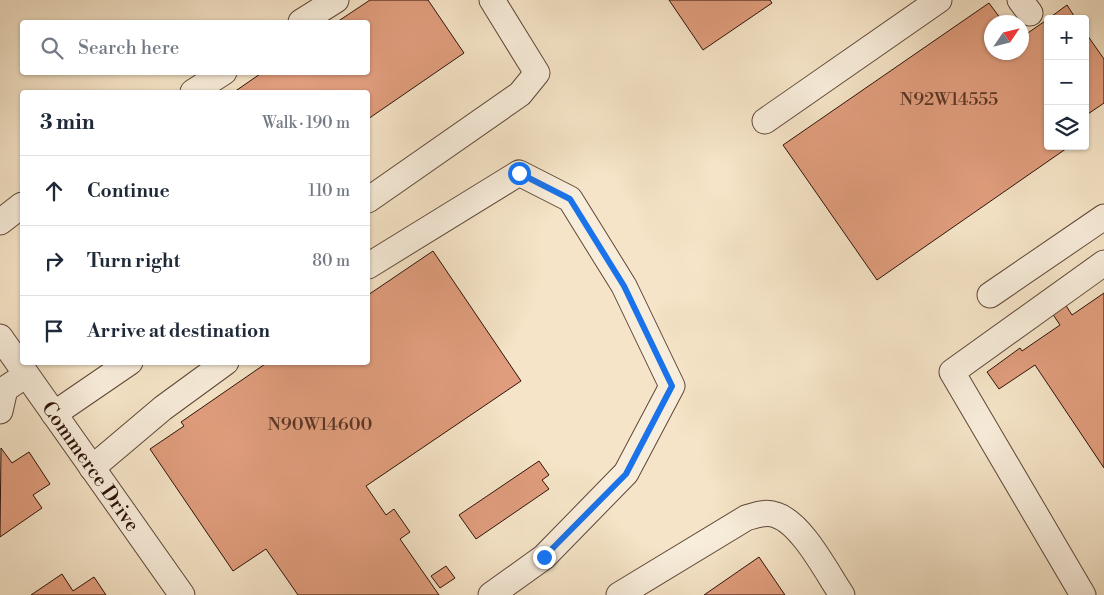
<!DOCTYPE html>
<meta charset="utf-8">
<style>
body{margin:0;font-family:"Libre Bodoni",serif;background:#f6f6f7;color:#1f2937}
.controls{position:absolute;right:15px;top:15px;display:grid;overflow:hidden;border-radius:5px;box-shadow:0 1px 4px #0004}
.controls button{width:45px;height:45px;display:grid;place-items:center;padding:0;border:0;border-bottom:1px solid #e0e1e3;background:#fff;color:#1f2937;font:25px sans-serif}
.compass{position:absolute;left:984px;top:15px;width:45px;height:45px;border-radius:50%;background:#fff;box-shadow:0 1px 4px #0004;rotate:55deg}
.stop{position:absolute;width:15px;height:15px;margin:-11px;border:4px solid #1a73e8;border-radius:50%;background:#fff}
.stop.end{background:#1a73e8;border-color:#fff;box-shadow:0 1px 5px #0008}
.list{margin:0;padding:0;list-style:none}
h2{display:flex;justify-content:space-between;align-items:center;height:65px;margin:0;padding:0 20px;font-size:21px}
h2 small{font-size:16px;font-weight:400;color:#747a83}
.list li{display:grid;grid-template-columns:32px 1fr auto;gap:15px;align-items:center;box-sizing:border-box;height:70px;padding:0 20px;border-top:1px solid #e0e1e3}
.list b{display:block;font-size:19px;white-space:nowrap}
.list em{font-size:16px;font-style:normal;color:#747a83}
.icon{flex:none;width:28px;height:28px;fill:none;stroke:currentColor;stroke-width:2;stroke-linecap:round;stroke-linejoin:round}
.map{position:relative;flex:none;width:1104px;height:595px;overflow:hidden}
.search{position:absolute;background:#fff;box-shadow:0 1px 4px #0004;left:20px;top:20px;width:350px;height:55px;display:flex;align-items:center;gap:12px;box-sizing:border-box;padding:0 18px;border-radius:5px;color:#747a83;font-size:19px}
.panel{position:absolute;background:#fff;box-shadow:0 1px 4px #0004;left:20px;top:90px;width:350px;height:275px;border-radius:5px}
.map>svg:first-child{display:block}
.building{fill:#e09d7d;stroke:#2d1308}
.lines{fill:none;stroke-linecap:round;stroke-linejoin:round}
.minor-casing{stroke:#5f4738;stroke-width:27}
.minor{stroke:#f8eddb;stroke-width:25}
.route{stroke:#1a73e8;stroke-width:6}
.labels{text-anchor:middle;stroke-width:4;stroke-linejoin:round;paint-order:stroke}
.number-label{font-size:18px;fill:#5a3625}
.street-label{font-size:20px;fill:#2d1308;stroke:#f8eddb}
</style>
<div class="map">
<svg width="1104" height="595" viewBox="0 0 1104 595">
<rect width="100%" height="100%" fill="#f5e4c7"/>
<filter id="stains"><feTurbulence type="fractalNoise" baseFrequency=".004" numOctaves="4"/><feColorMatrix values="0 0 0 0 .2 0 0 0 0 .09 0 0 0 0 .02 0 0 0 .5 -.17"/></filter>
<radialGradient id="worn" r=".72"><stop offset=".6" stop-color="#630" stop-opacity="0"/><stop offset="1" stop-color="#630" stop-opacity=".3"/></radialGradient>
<path class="building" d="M370 0H428L464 53 368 119V92H234L263 72H368V22H337Z
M669 0H770L772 3 703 50Z
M989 3 1003 22H992V52H1022V37L1048 19V146H1070L877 280 783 145Z
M1067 5 1076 19H1048Z
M1085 32 1104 59V103L1085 116Z
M433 251 521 381 366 486 386 515 394 509 410 532 400 539 439 595H298L266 549 233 571 150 449 184 426 181 422 268 362H368V295Z
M1104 293V468L1035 365 999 389 987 372 1020 348 1022 351 1060 325 1052 313 1065 304 1072 315Z
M1 448 12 463 29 452 50 484 33 495 42 508 0 537Z
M539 461 549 475 542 480 549 489 476 539 459 515Z
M759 557 785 595H704Z
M446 566 455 578 440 588 431 576Z
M62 574 73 591 94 577 106 595H31Z"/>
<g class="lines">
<defs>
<g id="minor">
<path d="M1020 0 1030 13"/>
<path d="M301 22 336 0"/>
<path d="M193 92 224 72"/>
<path d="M765 121 939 0"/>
<path d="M368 200 520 94 537 73 492 0"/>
<path d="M0 222 22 205"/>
<path d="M368 266 519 173 570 199 624 286 672 386 626 473 544 557 491 595"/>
<path d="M990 295 1104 217"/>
<path id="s1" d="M0 337 182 595"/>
<path d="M0 411 5 389 26 375"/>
<path d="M54 414 130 362"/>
<path d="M92 468 163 408 226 362"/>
<path d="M619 595 746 518C756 515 766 511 776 515 802 523 827 573 842 595"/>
<path d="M1083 595 952 372 1104 263"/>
</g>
</defs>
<use href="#minor" class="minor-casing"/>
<use href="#minor" class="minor"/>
</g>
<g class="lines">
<path class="route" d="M519 173 570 199 624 286 672 386 626 474 544 557"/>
</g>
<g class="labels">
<g class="number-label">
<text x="949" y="105">N92W14555</text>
<text x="320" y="430">N90W14600</text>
</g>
<g class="street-label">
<text dy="7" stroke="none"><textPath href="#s1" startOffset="158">Commerce Drive</textPath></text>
</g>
</g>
<rect width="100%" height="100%" filter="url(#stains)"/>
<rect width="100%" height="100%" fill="url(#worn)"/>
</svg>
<div class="controls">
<button>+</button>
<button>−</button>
<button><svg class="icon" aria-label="layers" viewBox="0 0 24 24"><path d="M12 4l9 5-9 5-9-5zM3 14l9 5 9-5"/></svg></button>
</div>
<svg class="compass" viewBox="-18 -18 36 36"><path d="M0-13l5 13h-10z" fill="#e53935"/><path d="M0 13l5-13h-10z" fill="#747a83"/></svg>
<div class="stop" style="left:519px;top:173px"></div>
<div class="stop end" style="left:544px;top:557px"></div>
<div class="search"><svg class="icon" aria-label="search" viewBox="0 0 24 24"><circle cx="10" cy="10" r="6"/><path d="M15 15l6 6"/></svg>Search here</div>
<section class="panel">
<h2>3 min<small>Walk · 190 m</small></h2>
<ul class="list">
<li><svg class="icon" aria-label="ahead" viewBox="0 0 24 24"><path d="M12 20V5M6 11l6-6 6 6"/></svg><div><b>Continue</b></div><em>110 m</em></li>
<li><svg class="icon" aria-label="right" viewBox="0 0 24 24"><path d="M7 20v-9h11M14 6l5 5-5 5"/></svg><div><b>Turn right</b></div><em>80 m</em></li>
<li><svg class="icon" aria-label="arrive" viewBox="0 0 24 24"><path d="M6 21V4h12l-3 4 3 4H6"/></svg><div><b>Arrive at destination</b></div></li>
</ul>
</section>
</div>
